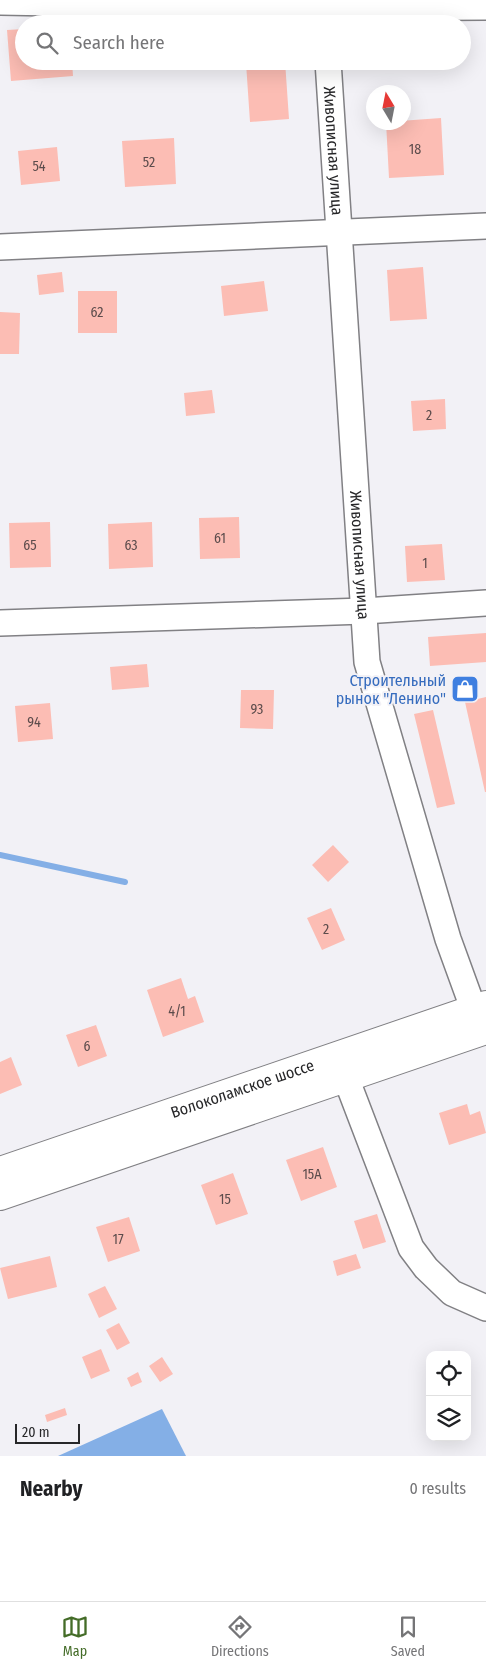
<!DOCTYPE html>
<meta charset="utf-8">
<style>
body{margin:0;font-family:"Fira Sans Condensed",sans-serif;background:#f2f2f2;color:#202124}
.controls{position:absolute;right:15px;bottom:15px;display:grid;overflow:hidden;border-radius:10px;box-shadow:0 5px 20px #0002}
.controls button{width:45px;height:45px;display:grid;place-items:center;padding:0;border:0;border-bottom:1px solid #e0e0e0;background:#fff;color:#202124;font:25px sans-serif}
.compass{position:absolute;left:366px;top:85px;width:45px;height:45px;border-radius:50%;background:#fff;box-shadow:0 5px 20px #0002;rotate:350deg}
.scale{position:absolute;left:15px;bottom:12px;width:65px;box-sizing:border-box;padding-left:5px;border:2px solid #272729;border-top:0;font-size:14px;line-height:18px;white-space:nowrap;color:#272729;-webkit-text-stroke:4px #f2f1f6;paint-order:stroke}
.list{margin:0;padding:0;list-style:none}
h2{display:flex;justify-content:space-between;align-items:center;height:65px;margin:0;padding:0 20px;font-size:21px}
h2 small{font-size:16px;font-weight:400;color:#757577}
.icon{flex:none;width:28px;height:28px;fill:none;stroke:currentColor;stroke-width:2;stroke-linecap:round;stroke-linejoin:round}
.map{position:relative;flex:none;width:486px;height:1456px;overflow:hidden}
.search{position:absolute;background:#fff;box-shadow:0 5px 20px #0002;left:15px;right:15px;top:15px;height:55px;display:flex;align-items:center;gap:12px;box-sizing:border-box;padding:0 18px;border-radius:28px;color:#757577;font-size:19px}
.sheet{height:145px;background:#fff}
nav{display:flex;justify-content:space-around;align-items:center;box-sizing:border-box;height:70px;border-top:1px solid #e0e0e0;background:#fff;font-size:14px;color:#757577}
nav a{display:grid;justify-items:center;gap:2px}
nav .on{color:#446c28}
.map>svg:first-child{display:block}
.water{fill:#84afe6}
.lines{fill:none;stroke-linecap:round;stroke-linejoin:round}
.stream{stroke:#84afe6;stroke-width:6}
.building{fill:#fcbdb4}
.minor-casing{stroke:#818084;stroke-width:28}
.major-casing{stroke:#818084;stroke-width:30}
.minor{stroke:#fff;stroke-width:25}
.major{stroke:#fff;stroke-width:28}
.labels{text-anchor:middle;stroke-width:4;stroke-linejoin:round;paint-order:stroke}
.number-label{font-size:14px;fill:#5c4c4c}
.street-label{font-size:16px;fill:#272729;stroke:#f2f1f6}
.shop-label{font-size:16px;fill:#366cbe;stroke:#f2f1f6;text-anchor:end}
</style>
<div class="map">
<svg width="486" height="1456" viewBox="0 0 486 1456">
<rect width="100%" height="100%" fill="#f2f1f6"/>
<path class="water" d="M162 1409 186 1456H58Z"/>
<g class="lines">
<path class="stream" d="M0 855 125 882"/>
</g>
<path class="building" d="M24 29V61H72L73 76 11 81 7 30Z
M285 61 289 119 250 122 246 63Z
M441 118 444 175 389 178 386 122Z
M174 138 176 184 125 187 122 141Z
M57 147 60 181 21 185 18 151Z
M423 267 427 319 390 321 387 270Z
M62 272 64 292 39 295 37 275Z
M264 281 268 311 224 316 221 286Z
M78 291H117V333H78Z
M0 312 20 313 19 354H0Z
M212 390 215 413 186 416 184 393Z
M445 399 446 429 413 431 411 401Z
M239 517 240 558 200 559 199 518Z
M50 522 51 567 10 568 9 523Z
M152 522 153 567 109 569 108 524Z
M442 544 445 580 407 582 405 546Z
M486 633V662L430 666 428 637Z
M147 664 149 687 112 690 110 667Z
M241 690H274L273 729 240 728Z
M486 697V792H485L465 702Z
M50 703 53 739 18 742 15 706Z
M433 710 455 804 437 808 414 714Z
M333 845 349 862 328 882 312 865Z
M331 908 345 940 322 950 307 918Z
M181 978 188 999 195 996 204 1022 163 1037 147 990Z
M96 1025 107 1056 78 1067 66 1035Z
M11 1057 22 1085 0 1094V1062Z
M467 1104 470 1115 480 1111 486 1133 449 1145 439 1113Z
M323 1147 337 1187 301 1201 286 1160Z
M233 1173 248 1214 216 1225 201 1185Z
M377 1214 386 1242 363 1249 354 1221Z
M129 1217 140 1251 108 1262 96 1227Z
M356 1254 361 1268 337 1276 333 1261Z
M50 1256 57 1287 8 1299 0 1268Z
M105 1286 117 1309 99 1318 88 1294Z
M119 1323 130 1343 117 1350 106 1330Z
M101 1349 110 1371 91 1379 82 1357Z
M162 1357 173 1374 160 1382 149 1366Z
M138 1372 142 1382 131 1387 127 1378Z
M65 1408 67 1415 47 1422 45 1415Z"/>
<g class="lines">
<defs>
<g id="minor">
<path d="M0 2 324 8 486 7"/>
<path id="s1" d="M328 61 367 662 448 939 480 1027"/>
<path d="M0 247 486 226"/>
<path d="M0 623 364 611 486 603"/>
<path d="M346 1078 411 1248 426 1268 452 1293 486 1308"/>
</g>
<g id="major">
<path id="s2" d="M0 1171 486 1005"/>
<path d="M0 1196 486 1030"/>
</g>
</defs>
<use href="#minor" class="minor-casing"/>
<use href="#major" class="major-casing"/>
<use href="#minor" class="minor"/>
<use href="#major" class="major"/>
</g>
<defs>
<symbol id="shop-square" viewBox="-11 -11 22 22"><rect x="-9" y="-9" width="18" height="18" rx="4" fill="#3f7fe0" stroke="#f2f1f6"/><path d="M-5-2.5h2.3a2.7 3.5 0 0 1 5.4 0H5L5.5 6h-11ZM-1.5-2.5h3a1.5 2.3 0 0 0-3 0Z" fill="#fff"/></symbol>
</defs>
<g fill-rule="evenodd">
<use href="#shop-square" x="449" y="673" width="32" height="32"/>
</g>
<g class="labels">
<g class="number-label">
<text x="415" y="154">18</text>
<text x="149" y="167">52</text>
<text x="39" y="171">54</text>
<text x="97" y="317">62</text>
<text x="429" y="420">2</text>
<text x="220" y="543">61</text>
<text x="30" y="550">65</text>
<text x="131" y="550">63</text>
<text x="425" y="568">1</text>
<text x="257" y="714">93</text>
<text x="34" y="727">94</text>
<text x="326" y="934">2</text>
<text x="177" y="1016">4/1</text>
<text x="87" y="1051">6</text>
<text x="312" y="1179">15А</text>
<text x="225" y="1204">15</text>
<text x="118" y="1244">17</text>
</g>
<g class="street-label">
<text dy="6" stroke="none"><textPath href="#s1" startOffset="90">Живописная улица</textPath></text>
<text dy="6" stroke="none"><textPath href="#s1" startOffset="495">Живописная улица</textPath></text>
<text dy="6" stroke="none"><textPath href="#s2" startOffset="256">Волоколамское шоссе</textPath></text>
</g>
<g class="shop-label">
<text x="446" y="686">Строительный<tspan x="446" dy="18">рынок "Ленино"</tspan></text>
</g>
</g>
</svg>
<div class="controls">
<button><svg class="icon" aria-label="locate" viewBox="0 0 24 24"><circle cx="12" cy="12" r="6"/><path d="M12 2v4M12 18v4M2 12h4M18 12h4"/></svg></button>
<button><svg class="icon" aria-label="layers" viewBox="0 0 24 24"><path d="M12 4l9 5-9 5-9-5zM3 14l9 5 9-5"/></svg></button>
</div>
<svg class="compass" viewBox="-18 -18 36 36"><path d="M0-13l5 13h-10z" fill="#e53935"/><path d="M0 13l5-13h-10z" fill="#757577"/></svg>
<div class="scale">20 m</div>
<div class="search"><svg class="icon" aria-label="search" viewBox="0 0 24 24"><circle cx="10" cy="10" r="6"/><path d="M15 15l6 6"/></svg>Search here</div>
</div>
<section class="sheet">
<h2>Nearby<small>0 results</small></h2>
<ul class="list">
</ul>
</section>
<nav>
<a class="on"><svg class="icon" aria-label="map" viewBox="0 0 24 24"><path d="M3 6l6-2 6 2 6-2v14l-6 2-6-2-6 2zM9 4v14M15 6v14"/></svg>Map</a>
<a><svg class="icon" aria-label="directions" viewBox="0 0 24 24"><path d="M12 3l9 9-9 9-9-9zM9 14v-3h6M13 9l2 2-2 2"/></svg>Directions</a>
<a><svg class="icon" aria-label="saved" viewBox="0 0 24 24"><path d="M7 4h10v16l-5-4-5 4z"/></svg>Saved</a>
</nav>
